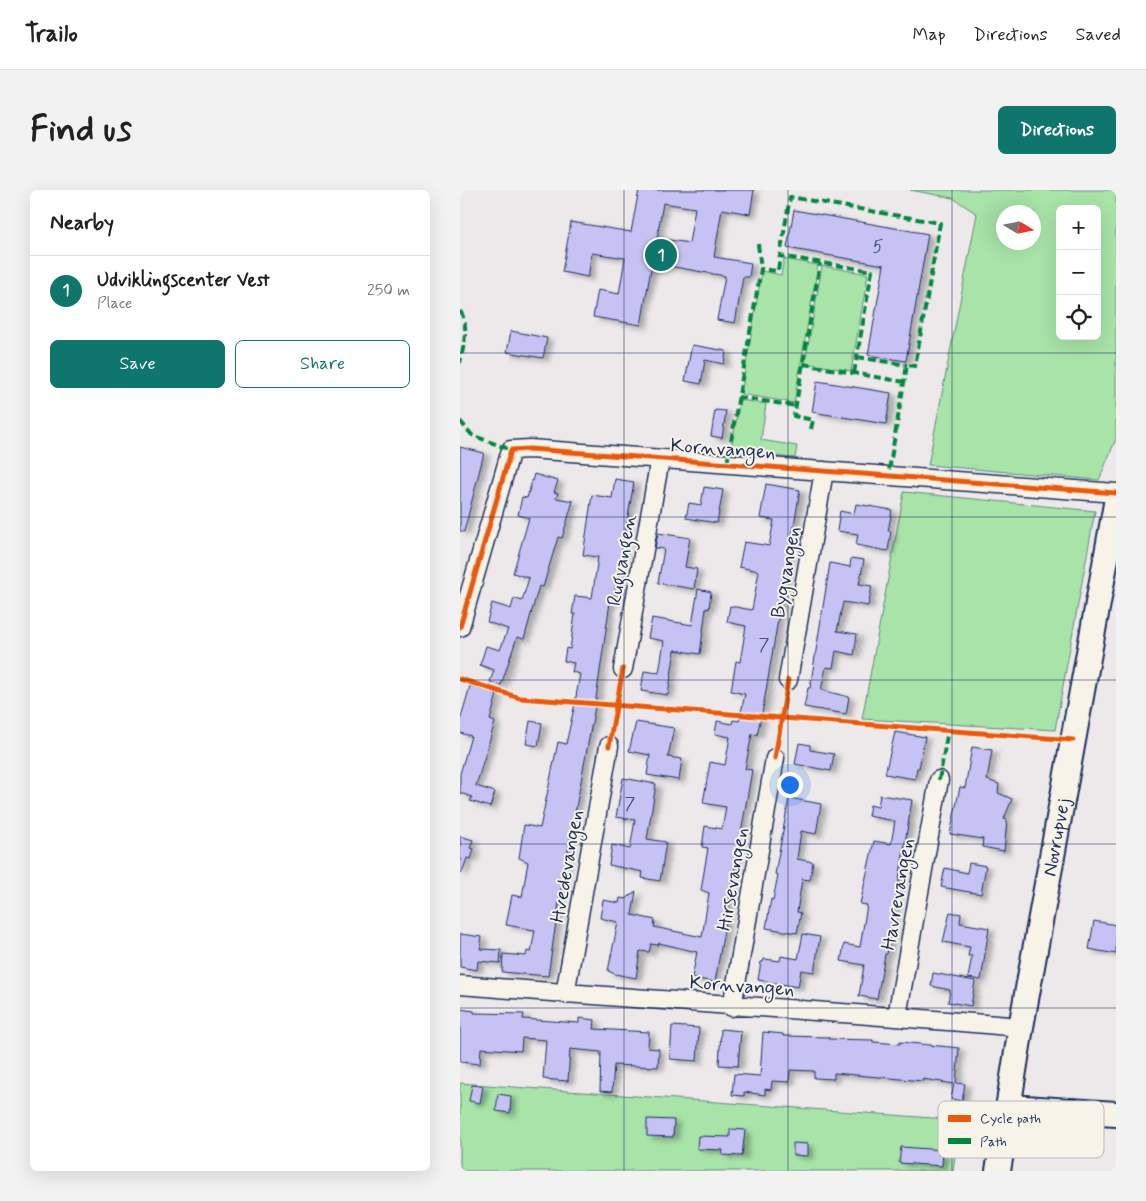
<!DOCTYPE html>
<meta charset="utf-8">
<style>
body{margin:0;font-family:Mynerve,sans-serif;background:#f2f2f2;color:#202124}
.controls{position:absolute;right:15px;top:15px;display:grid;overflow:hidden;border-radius:8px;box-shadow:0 5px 20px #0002}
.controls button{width:45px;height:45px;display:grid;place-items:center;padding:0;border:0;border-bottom:1px solid #e0e0e0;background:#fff;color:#202124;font:25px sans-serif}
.compass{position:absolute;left:536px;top:15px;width:45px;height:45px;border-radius:50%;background:#fff;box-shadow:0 5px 20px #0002;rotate:100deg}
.you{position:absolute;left:329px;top:594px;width:18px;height:18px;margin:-12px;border:4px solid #fff;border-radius:50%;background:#1a73e8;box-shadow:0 0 0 8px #1a73e833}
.badge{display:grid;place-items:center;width:32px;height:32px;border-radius:50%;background:#0f766e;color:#fff;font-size:16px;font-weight:700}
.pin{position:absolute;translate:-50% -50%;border:2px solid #fff;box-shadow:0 1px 5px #0006}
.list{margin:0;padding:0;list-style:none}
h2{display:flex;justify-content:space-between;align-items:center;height:65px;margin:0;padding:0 20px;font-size:21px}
h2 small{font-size:16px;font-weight:400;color:#757577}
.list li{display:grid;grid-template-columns:32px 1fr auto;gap:15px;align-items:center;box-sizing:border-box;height:70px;padding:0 20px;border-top:1px solid #e0e0e0}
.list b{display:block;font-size:19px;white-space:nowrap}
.list p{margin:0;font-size:16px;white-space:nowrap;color:#757577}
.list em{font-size:16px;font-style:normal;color:#757577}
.actions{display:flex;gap:10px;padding:15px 20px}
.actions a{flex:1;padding:11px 0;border:1px solid #0f766e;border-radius:8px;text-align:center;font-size:18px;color:#0f766e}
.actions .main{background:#0f766e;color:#fff}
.icon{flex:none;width:28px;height:28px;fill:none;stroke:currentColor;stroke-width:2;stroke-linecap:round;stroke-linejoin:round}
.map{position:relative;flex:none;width:656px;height:981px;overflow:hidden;border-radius:8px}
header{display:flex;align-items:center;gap:30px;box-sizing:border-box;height:70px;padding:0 25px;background:#fff;border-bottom:1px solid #e0e0e0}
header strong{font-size:24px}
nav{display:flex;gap:28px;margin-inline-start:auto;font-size:18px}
.intro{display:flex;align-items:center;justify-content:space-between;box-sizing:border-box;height:120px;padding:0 30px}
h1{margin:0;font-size:35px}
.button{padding:12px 22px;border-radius:8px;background:#0f766e;color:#fff;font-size:18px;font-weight:700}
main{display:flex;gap:30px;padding:0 30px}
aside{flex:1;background:#fff;border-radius:8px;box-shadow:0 5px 20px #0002}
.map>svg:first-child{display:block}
.green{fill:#a8e3a8;stroke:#628983;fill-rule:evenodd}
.building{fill:#c7c2f4;stroke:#1b2f5e;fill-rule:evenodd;filter:url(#shadow)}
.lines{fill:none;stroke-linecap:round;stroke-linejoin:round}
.street-casing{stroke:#1b2f5e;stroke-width:21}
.secondary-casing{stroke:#1b2f5e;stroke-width:28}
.street{stroke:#f7f3e8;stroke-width:18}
.secondary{stroke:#f7f3e8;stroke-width:24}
.quiet{stroke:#00873e;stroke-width:4;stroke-dasharray:8 4;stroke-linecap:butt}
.cycleway-casing{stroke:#f7f3e8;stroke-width:8}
.cycleway{stroke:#e8590c;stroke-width:5}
.grid{fill:none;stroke:#1b2f5e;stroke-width:1;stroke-opacity:0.55}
.labels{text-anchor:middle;stroke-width:4;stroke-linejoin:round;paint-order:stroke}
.number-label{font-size:18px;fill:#465484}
.street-label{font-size:20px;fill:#1b2f5e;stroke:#f7f3e8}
.key{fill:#f7f3e8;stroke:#b5b8bf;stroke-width:1}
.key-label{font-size:14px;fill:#1b2f5e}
</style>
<header>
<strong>Trailo</strong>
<nav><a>Map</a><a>Directions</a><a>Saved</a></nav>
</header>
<div class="intro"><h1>Find us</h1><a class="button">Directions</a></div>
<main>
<aside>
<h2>Nearby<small></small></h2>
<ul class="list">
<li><span class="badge">1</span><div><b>Udviklingscenter Vest</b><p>Place</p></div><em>250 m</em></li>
</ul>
<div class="actions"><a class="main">Save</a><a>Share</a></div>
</aside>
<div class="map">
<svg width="656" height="981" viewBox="0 0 656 981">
<defs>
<filter id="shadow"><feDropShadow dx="5.5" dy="3" stdDeviation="2.5" flood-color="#0004"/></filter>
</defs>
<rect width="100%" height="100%" fill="#ede9ea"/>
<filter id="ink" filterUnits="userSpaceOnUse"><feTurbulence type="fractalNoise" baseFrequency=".02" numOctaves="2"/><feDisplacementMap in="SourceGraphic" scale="10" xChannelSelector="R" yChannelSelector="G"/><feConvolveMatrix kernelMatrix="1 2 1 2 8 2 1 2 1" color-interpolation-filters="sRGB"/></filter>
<g filter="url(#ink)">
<path class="green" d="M450 0H656V249L639 290 468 275 517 24 493 8ZM600 19H637V146H600ZM544 22H574V52H544Z
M324 69 358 75 334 213 281 204 302 81 321 85Z
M362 76 408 84 391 181 345 173Z
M280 210 306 214 301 250 337 256 335 268 270 263Z
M444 302 635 321 595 540 402 529Z
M0 893 500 930 493 981H0Z"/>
<path class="building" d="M179 0H294L290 24 262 19 254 67 291 73 289 87H283L275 133 257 130 265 86 192 73 181 135 133 127 138 100 159 104 165 68 132 63 128 87 102 82 111 32 171 42ZM203 13 235 18 229 53 197 48Z
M334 20 468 44 446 171 408 165 424 75 327 58Z
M51 141 87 148 83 168 47 162Z
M232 155 266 161 264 174 245 170 241 194 225 191Z
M357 191 431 203 426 234 352 222Z
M255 220 266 221 262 248 251 246Z
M0 257 24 263 4 342 0 341Z
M74 284 98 291 94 302 98 303 96 308 113 311 102 348 98 347 83 397 79 396 64 449 57 447 41 495 30 492 34 480 20 475 26 456 40 460 48 439 27 432 32 413 51 419 54 408 62 411 69 388 53 383 69 328 58 325 62 307 67 308Z
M155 289 174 292 153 412H150L134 522 102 692 88 786 42 782 43 764 66 766 67 761 71 762 75 740 46 735 52 705 62 707 68 672 59 668 64 635 80 638 98 552 106 554 114 518 120 484 112 482 114 473 104 471 106 458 110 459 115 424H112L115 406 132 408 138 367 123 365 132 305 152 308Z
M306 294 340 300 303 518 297 545 292 544 285 579 292 580 255 792 232 788 237 762 199 753 198 755 191 754 189 762 180 761 176 788 155 784 148 781 158 732 140 728 143 710 159 713 160 708 166 709 176 701 172 725 195 730 194 737 242 747 249 703 241 700 248 658 242 657 245 636 262 639 266 617 243 613 250 572 265 575 270 547 255 544 257 531 272 534 273 530 279 531 285 504 271 501 276 471 280 472 286 436 267 432 270 416 292 420 299 381 279 377 284 352 309 356 314 330 300 328Z
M244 297 263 300 257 333 226 328 229 313 241 315Z
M396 314 432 320 428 341H431L428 361 396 355 398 344 377 341 380 321 394 324Z
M198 343 230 348 225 377 237 379 234 399 198 393 204 359 195 358Z
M391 368 404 370 399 394 412 396 408 416 383 412 377 441 397 444 394 465 376 461 373 478 366 477 361 500 389 507 386 524 344 517 348 498H350L370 373 390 377Z
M238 399 251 402 249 419 246 418 240 464 215 460 208 505 181 501 184 481 199 483 204 451 188 448 192 428 232 435Z
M10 496 37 504 30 530 35 532 16 596 35 602 30 617 10 611 12 607 0 603V584L11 546 0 543V531Z
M70 531 82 533 78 556 66 554Z
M176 532 214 538 208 567 222 569 219 590 187 585 190 565 169 561Z
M435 542 465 547 459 578H457L455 589 425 584Z
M339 553 350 555V560L374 564 371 581 335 574Z
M512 557 532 560 527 590 539 594 538 603 552 609 544 629 547 630 544 661 522 657 523 649 490 644 500 597 505 598Z
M163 588 196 594 187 649 206 652 200 691 182 688 183 682 149 675 152 655 170 659 175 630 156 627Z
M420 605 452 610 427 764H425L417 809 399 806 404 775 381 771 384 754 400 757 407 715 400 714 414 651 431 654 435 631 408 626 410 615 418 617Z
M329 608 361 614 356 644 341 641 337 669 353 672 350 690 342 689 337 722 341 723 337 743 306 738 311 709 313 710 318 685 315 684Z
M0 646 13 650 10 658 14 659 11 669 7 668 2 683 0 682Z
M509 673 526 676 521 704 481 697 485 678 507 683Z
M490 722 501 724 500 733 529 738 521 790 508 788 512 766H508L510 757 483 752Z
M634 731 656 735V764L629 759Z
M0 744 22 747 20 759 41 760 40 773 18 771 17 780 0 777Z
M343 744 360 747 354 782 341 780 338 797 298 790 301 772H303L304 769 320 771 321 766 338 769Z
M473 783 515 791 511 816 488 812 490 800 471 796Z
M0 819 14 821V823L64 824 63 829 119 833V828L135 830 134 839 189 842 188 858 199 859 198 877 154 875 152 902 140 901 141 862 110 859 108 891 83 889 86 850 62 848 61 861 21 858 20 874 0 872Z
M212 836 239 838 237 871 210 869Z
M261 839 281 841 278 876 259 875Z
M303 842 323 844V846L369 847 368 849 413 850V852L440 854V852L499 858 496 893 505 894 502 911 491 909 494 894 463 889V891L374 883V889L354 888V881L330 880 329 892 312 891 311 900 305 899V905L284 902V906L272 905 274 884 300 886Z
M12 895 23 896 20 913 9 911Z
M38 904 51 906 50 923 36 921Z
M187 929 214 930 213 947 187 946Z
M270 939 285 940 282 966 262 965 263 960 237 959 238 946 270 947Z
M333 953 348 954V966L333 965Z
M441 957 483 960 482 976 439 973Z"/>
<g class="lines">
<defs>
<path id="street" d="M0 437 51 260 70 259 656 303
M163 479 200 269
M328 490 364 281
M0 795C187 810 374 821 561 837
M105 804 149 556
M272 817 315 568
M437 826 479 590"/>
<g id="secondary">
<path d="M548 917 656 924"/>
<path id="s1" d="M538 981 561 837 656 314"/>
</g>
</defs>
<use href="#street" class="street-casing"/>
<use href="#secondary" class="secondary-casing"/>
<use href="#street" class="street"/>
<use href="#secondary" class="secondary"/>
<path class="quiet" d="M298 54 301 79
M0 121C10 135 3 157 0 173
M397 167 447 175
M343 174 444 192
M394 183 412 81 320 66 330 7 480 33 455 176 447 175 428 286
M278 207 336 216
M0 231 12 245 51 260
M351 239 353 230 334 226 360 73
M267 274 301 79 318 81 320 66
M479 590 488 540"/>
<defs>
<path id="cycleway" d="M0 437 51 260 70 259 656 303
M0 489 60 508 613 550
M149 556 163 479
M315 568 328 490"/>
</defs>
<use href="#cycleway" class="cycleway-casing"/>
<use href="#cycleway" class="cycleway"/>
</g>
</g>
<path class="grid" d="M164 0V981M328 0V981M492 0V981M0 163H656M0 327H656M0 490H656M0 654H656M0 818H656"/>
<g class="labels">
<g class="number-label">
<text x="418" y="62">5</text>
<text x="304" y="460">7</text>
<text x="170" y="619">7</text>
</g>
<g class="street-label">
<text transform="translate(263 258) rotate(4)" y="7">Kornvangen</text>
<text transform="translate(161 370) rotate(-80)" y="7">Rugvangen</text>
<text transform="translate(325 382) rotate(-80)" y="7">Bygvangen</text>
<text dy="7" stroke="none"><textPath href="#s1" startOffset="339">Novrupvej</textPath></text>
<text transform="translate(106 676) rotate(-80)" y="7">Hvedevangen</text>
<text transform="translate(272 689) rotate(-80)" y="7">Hirsevangen</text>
<text transform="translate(437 704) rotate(-80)" y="7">Havrevangen</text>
<text transform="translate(282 795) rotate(4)" y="7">Kornvangen</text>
</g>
</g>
<rect x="478" y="911" width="166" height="57" rx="8" class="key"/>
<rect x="488" y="925" width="23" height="7" fill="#e8590c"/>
<rect x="488" y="948" width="23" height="6" fill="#00873e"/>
<g class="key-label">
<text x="520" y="933">Cycle path</text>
<text x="520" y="956">Path</text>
</g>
</svg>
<div class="controls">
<button>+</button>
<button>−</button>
<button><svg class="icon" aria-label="locate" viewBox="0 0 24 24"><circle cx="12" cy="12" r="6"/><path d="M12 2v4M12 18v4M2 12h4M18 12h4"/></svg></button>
</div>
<svg class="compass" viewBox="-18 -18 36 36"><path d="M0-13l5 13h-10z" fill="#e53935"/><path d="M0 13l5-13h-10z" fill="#757577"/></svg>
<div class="you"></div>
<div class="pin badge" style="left:201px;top:65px">1</div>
</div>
</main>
